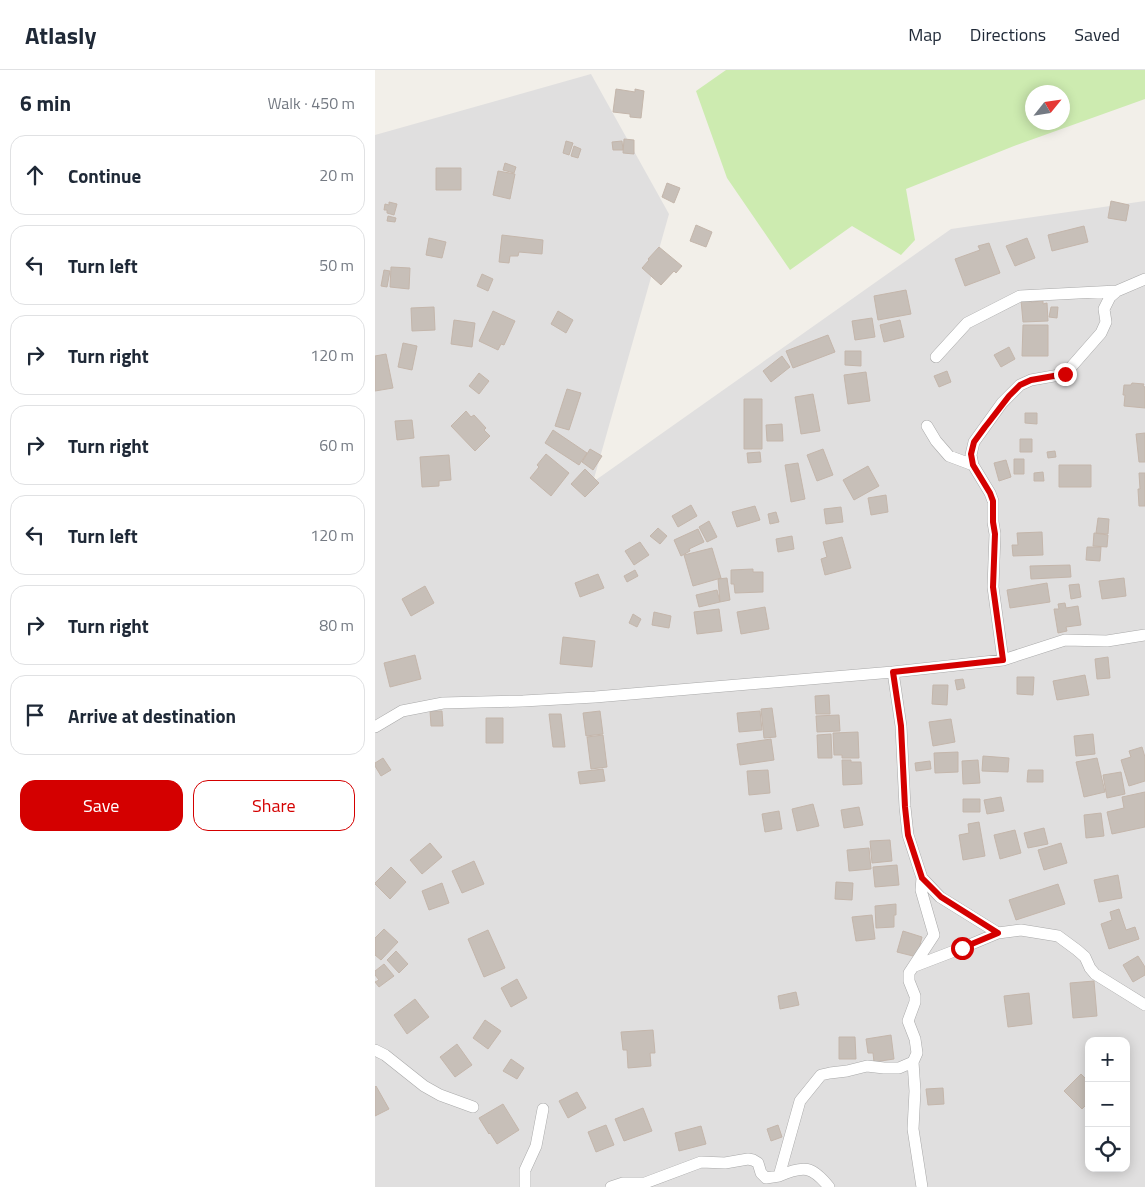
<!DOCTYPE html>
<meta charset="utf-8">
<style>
body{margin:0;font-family:"Titillium Web",sans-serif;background:#f2f2f3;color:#1f2937}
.controls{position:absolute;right:15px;bottom:15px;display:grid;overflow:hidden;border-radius:10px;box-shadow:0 2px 12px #0003}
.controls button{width:45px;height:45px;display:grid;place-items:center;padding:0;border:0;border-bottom:1px solid #e0e1e3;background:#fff;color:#1f2937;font:25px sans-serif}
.compass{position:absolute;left:650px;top:15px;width:45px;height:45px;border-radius:50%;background:#fff;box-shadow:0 2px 12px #0003;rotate:60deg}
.stop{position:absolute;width:15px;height:15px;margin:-11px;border:4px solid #d40000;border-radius:50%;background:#fff}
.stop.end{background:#d40000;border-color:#fff;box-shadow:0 1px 5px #0008}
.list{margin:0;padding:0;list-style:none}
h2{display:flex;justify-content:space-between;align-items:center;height:65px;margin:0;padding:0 20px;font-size:21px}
h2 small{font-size:16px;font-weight:400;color:#747a83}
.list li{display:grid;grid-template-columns:32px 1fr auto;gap:15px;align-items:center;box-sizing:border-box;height:80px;margin:0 10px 10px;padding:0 10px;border:1px solid #e0e1e3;border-radius:15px}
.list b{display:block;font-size:19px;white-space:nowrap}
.list em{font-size:16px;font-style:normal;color:#747a83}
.actions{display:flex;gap:10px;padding:15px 20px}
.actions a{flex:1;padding:11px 0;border:1px solid #d40000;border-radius:15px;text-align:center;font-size:18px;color:#d40000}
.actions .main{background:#d40000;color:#fff}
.icon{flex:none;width:28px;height:28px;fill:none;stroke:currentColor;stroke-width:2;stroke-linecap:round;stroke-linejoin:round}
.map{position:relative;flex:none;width:770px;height:1117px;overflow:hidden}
header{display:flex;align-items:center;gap:30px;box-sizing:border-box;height:70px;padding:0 25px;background:#fff;border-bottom:1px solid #e0e1e3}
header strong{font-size:24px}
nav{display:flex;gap:28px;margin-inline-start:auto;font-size:18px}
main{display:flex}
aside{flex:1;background:#fff}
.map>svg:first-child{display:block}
.residential{fill:#e0dfdf;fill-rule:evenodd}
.grass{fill:#cdebb0;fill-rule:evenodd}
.building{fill:#c7bfb8;stroke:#c4b6ab}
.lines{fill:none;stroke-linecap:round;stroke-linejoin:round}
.street-casing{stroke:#a9a9a9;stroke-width:12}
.street{stroke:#fff;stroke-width:11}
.route{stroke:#d40000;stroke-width:6}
</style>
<header>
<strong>Atlasly</strong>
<nav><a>Map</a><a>Directions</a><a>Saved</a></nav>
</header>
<main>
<aside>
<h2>6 min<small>Walk · 450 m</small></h2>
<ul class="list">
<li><svg class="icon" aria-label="ahead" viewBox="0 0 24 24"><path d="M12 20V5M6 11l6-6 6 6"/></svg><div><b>Continue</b></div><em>20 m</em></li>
<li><svg class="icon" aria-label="left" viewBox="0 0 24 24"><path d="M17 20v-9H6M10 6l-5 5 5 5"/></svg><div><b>Turn left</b></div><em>50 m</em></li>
<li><svg class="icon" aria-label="right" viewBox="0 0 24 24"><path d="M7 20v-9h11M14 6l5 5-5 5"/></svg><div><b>Turn right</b></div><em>120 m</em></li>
<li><svg class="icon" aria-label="right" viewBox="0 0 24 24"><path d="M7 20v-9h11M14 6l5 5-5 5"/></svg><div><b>Turn right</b></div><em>60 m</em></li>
<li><svg class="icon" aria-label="left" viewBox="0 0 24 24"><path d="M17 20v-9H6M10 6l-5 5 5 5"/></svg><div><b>Turn left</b></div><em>120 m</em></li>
<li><svg class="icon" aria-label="right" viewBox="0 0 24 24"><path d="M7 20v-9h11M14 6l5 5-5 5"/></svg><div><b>Turn right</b></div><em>80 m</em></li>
<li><svg class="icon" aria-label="arrive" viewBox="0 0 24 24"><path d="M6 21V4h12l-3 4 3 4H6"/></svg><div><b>Arrive at destination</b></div></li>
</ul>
<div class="actions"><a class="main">Save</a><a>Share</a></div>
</aside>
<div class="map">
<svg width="770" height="1117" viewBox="0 0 770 1117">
<rect width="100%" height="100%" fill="#f2efe9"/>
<path class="residential" d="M216 4 294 144 218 412 576 159 770 131V1117H0V65ZM714 971H751V1098H714Z"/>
<path class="grass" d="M351 0H770V29L639 76 531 119 540 170 526 185 477 156 415 200 352 108 321 21ZM658 22H688V52H658Z"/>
<path class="building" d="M241 19 260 22V19L269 21 266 48 255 47V44L238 42Z
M249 69 259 70V84L248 83Z
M191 71 198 73 194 85 188 83Z
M247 71 248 80H238L237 72Z
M199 76 206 79 203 88 196 86Z
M130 93 141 97 139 103 128 100Z
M61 98H86V120H61Z
M123 101 140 104 135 129 118 125Z
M292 113 305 118 299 133 287 127Z
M736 131 754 135 751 151 733 148Z
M14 132 22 134 19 145 12 143V140H9L10 134 14 135Z
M13 146 21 148 20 152 12 151Z
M321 155 337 162 331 177 315 171Z
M709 156 713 172 677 181 673 165Z
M127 165 168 170 167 184 144 182 143 186H135L134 193 124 192Z
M54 168 71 172 67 188 51 185Z
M652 168 660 188 640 196 631 176Z
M614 173 625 203 590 216 580 189 605 180 603 176Z
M284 177 307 196 301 203 299 201 286 215 267 198 274 190 273 189Z
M16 197 35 198 34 219 15 217Z
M9 200 15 201 12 217 6 216Z
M107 204 118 209 113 221 102 216Z
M531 220 536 244 503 250 499 226Z
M656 229V232L668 231V234L672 233 673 251 648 252 646 230Z
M59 237 60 260 37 261 36 238Z
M676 237H683L682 248 674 247Z
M118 241 140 251 129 275 126 274 123 280 104 271Z
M183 241 198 250 191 263 176 254Z
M497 248 500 267 480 270 477 251Z
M79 250 100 253 97 277 76 274Z
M525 250 529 267 509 272 505 255Z
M648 255H673V286H647Z
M453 265 460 282 418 298 411 281Z
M28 273 42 276 37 300 23 297Z
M634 277 640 289 626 297 619 285Z
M470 281H486V296L470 295Z
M11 284 18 318 0 321V286Z
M407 286 415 297 396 312 388 301Z
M572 301 576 312 564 317 559 306Z
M491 302 495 331 473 334 469 305Z
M104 303 114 311 104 324 94 316Z
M757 313 769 314 768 316 770 317V338L749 336 750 325H748L749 315H756Z
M192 319 206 323 194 360 180 356Z
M438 324 445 361 426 364 420 327Z
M369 329H387V379H369Z
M91 341 96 347 99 345 111 358 109 360 115 366 100 381 76 356Z
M650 343H662V354L650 353Z
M37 350 39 368 22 370 20 351Z
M407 354 408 371H392L391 355Z
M178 360 212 383 204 395 170 373Z
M770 363V392H764L761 364Z
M645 369H657V382H645Z
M215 379 227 386 218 400 207 392Z
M448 379 458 405 442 411 432 385Z
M680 381 681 387 673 388 672 382Z
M385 382 386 392 373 393 372 383Z
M171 384 194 403 176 426 155 408 164 397 162 395Z
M74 385 76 410 64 411V416L47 417 45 387Z
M639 389H649V404H639Z
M631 390 636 407 624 411 619 393Z
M423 393 430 429 416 432 410 395Z
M684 395H716V417H684Z
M493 396 504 416 479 430 468 410Z
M210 399 224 413 210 427 196 414Z
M668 402 669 411H659V403Z
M764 403H770V436H764L763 419H765Z
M511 425 513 442 496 445 493 428Z
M316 435 322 446 303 457 297 446Z
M380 436 385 450 362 457 357 442Z
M466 437 468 452 451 454 449 439Z
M401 442 404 452 395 454 393 444Z
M723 448 734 449 733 464 721 463Z
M334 451 342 467 332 472 324 457Z
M283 458 292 466 285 474 275 466Z
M323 459 329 472 314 479 315 481 306 486 299 470Z
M667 462 668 485 638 486 637 475H643L642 463Z
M719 463 733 465 732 477 718 476Z
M417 466 419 479 403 482 401 469Z
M467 467 476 498 450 505 446 489 452 487 448 472Z
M265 472 274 485 259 495 250 481Z
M712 477H726L725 491 711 490Z
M337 478 346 508 318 516 309 485Z
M695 495 696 507 656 509 655 496Z
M378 499V502H388V522L360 523 359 514H356V500Z
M260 500 263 506 252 512 249 506Z
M223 504 229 518 205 527 200 513Z
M352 508 355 530 345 532 343 509Z
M749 508 751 526 727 529 724 511Z
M672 513 675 532 635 538 632 520Z
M704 514 706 527 696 529 694 515Z
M50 516 59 533 36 546 27 529Z
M342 520 345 532 324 537 321 525Z
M690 533 691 538 703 536 706 555 691 557 692 561 683 563 679 539H684L683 534Z
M390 537 394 559 366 564 362 542Z
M344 539 347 561 322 564 319 542Z
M279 542 296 546 294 558 277 555Z
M258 544 266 549 262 557 254 553Z
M188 567 220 571 217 597 185 594Z
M40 585 46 609 15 617 9 593Z
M733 587 735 608 722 609 720 589Z
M710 605 714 625 682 630 678 611Z
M642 607H659L658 625 642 624Z
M588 609 590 618 582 620 580 610Z
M558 615H573L572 635 557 634Z
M454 625 455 644H441L440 626Z
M397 638 401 667 389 668 386 639Z
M55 641H67L68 656H56Z
M225 641 228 664 211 666 208 643Z
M385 641 387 660 364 662 362 643Z
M174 644H186L190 677H178Z
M464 645 465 661 442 662 441 646Z
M111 648H128V673H111Z
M576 649 580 672 558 676 554 652Z
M483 662 484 688H467V685H459L458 663Z
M456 664 457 688H443L442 665Z
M718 664 720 684 701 686 699 666Z
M228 665 232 697 216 699 212 667Z
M396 669 399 690 365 695 362 674Z
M767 677 770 687V711L754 716 746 690 756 687 754 681Z
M583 682V702L560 703 559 683Z
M608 686 634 688 633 702 607 701Z
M8 688 16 700 6 706 0 696V693Z
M722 688 730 722 709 727 701 692Z
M467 690H476V692H486L487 714 468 715Z
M603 690 605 713 588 714 587 691Z
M555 691 556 699 541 701 540 693Z
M228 699 230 711 205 714 203 702Z
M393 700 395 723 374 725 372 701Z
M653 700H668V712H652Z
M746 702 750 724 732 728 728 705Z
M770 722V757L737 764 732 742 749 738 747 727Z
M626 727 629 741 612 744 609 730Z
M588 729H605V742H588Z
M438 734 444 756 422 761 417 739Z
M484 737 488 755 469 758 466 740Z
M404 741 407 759 390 762 387 744Z
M726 743 729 766 711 768 709 745Z
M604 752 610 786 588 790 584 765 594 763 593 754Z
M669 758 673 774 653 778 649 763Z
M640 760 646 783 625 789 619 765Z
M515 770 517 791 497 793 495 771Z
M55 773 67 787 47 804 35 790Z
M686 773 692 793 669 800 663 780Z
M494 778 496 799 474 801 472 780Z
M99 791 109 814 87 823 77 801Z
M522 795 524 815 500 817 498 797Z
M16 797 31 812 15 829 0 814V813Z
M743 805 747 828 724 832 719 810Z
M461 812 478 813 477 830 460 829Z
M67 813 74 833 54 840 47 821Z
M683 814 690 834 641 850 634 830Z
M521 834V845H519V857L501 858 500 836Z
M744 839 751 860 760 857 764 869 734 879 726 854 737 850 735 842Z
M497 845 500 869 481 871 477 847Z
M9 859 23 872 6 890 0 885V868Z
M113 860 130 898 109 907 93 869Z
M528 861 547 867 542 887 522 882Z
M21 881 33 894 24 903 12 890Z
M763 886 770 897V905L758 912 748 895Z
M9 894 19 906 4 917 0 912 4 910 0 905V901Z
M142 909 152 928 136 937 126 918Z
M719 911 722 946 698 948 695 913Z
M421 922 424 935 405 939 403 926Z
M654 923 657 954 633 957 629 926Z
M40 929 54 947 32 964 19 945Z
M110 950 126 961 113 979 98 968Z
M278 960 280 983H275L276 996 253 998 252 980H248L246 962Z
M516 965 519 989 499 992 498 983H493L491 969Z
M464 967H480L481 989H464Z
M82 974 97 995 80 1007 65 987Z
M136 989 149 998 142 1009 128 1001Z
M706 1004 714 1012V1032L707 1039 689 1021Z
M1 1016 14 1039 0 1046V1017Z
M568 1018 569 1034 553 1035 551 1019Z
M202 1022 211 1038 193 1048 184 1031Z
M128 1034 144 1060 122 1074 115 1063 114 1064 104 1048Z
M268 1038 277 1061 249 1071 240 1049Z
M231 1055 239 1075 221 1082 213 1062Z
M403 1055 407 1067 396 1071 392 1059Z
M326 1056 331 1074 304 1081 300 1063Z"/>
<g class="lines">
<defs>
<path id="street" d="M561 287 592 253 645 226 742 221
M552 356 561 371 574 386 598 395
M628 590 618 517 620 464 618 452V431L615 423 598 395 596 385 599 372 627 333 645 315 656 310 690 304 726 263 731 252 729 239 735 227 742 221 770 209
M518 602 526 656 530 737 533 765 547 808 546 820 559 865 534 903V911L540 926V932L533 951 540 969 542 983 538 992 540 1021 538 1059 547 1117
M0 657 27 641 68 633 148 631 220 627 518 602 628 590 690 570 732 571 770 565
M547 808 565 827 623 863
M540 896 587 878 623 863 646 860 683 866 702 880 710 887 715 898 720 904 770 935
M0 980 10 985 49 1016 65 1025 98 1037
M404 1106C429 1095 437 1096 454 1117
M150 1117V1100L161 1076 168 1039
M236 1117 248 1113H270L326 1092 350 1093 373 1089 378 1090 383 1093 386 1103 391 1108 404 1106 425 1031 446 1005 455 1003 472 1001 492 996 509 998H524L538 992"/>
</defs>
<use href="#street" class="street-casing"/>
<use href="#street" class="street"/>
</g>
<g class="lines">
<path class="route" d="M587 878 623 863 566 827 547 808 533 765 530 737 526 656 518 602 628 590 618 517 620 464 618 452V431L615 423 598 395 596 384 599 372 610 357 614 352 634 326 645 315 656 310 690 304"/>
</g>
</svg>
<div class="controls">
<button>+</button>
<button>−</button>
<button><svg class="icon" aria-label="locate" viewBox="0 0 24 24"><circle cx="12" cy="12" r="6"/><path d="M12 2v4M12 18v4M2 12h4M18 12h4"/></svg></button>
</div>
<svg class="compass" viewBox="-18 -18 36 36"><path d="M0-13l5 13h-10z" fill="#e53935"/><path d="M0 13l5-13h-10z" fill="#747a83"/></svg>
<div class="stop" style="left:587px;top:878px"></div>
<div class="stop end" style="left:690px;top:304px"></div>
</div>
</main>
